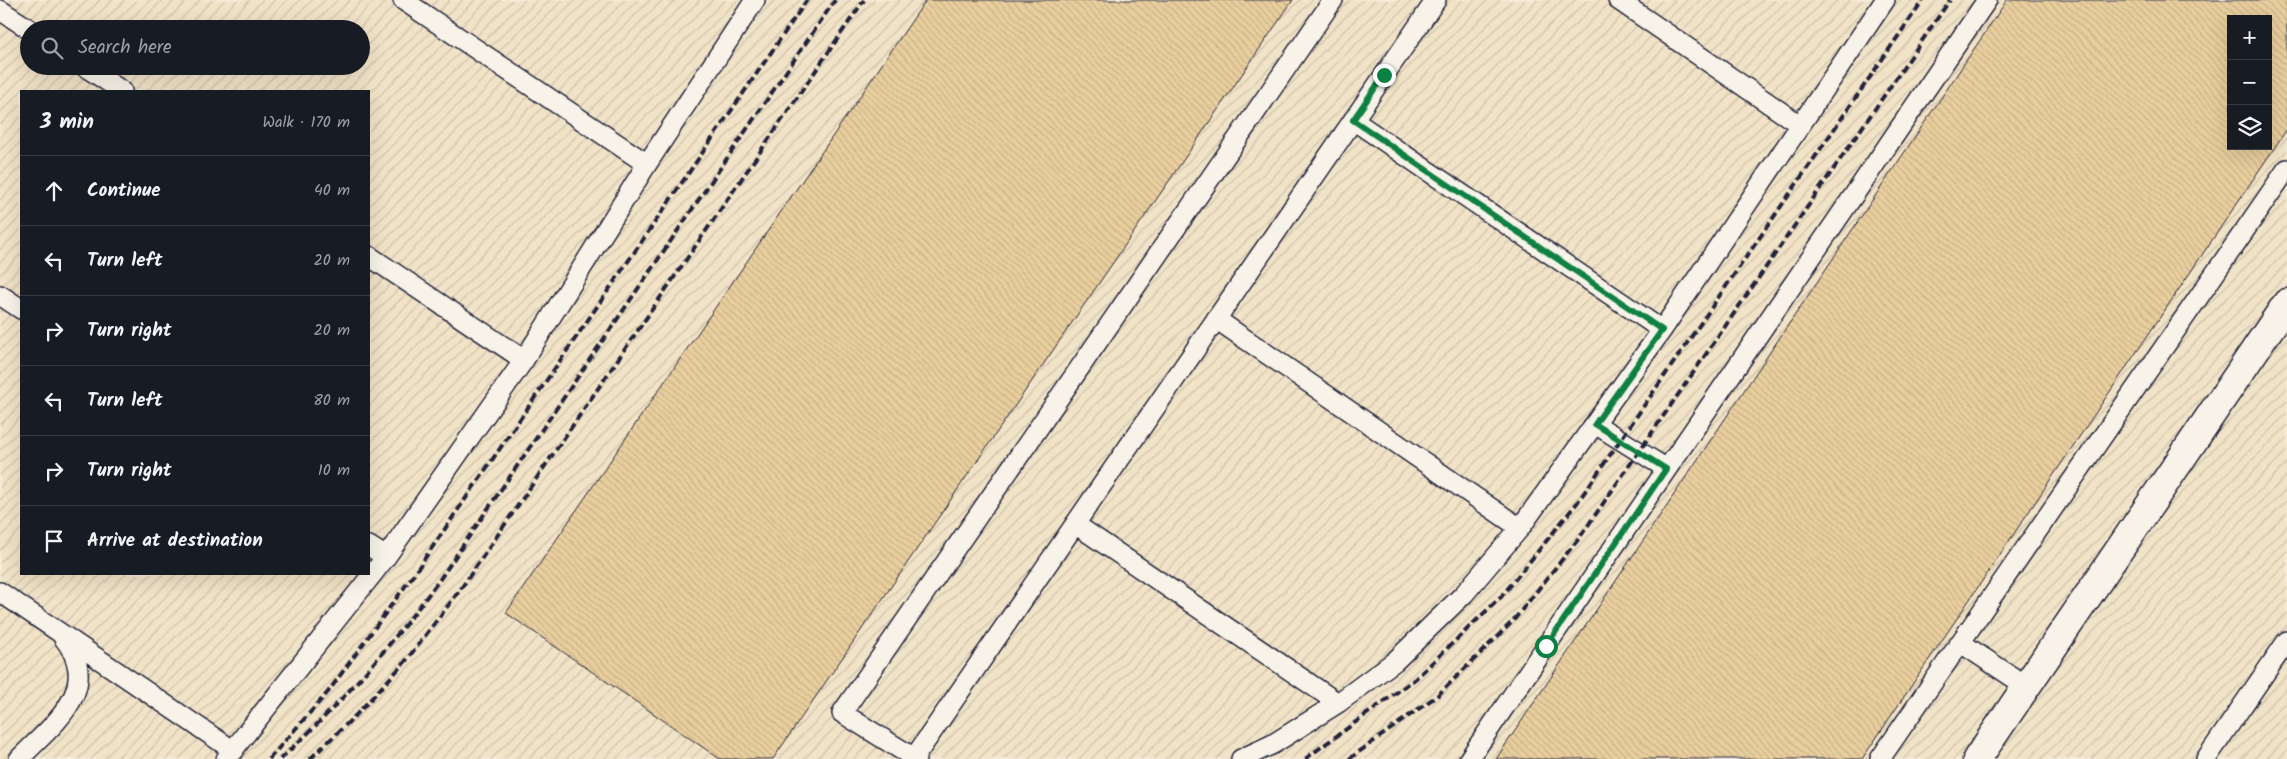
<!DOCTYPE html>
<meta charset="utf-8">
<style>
body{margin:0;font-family:Kalam,sans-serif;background:#242831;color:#f1f3f6}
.controls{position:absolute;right:15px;top:15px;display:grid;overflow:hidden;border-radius:0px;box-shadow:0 5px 20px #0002}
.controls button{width:45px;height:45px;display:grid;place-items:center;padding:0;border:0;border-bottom:1px solid #363941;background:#171b24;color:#f1f3f6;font:25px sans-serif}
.stop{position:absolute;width:15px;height:15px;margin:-11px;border:4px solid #0b8043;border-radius:50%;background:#fff}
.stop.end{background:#0b8043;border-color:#fff;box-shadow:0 1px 5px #0008}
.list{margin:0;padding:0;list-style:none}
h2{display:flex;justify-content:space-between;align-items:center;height:65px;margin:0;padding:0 20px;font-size:21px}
h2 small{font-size:16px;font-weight:400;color:#9ea1a6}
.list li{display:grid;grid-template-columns:32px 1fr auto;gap:15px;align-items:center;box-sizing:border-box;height:70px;padding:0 20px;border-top:1px solid #363941}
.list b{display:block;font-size:19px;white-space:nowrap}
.list em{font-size:16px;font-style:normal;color:#9ea1a6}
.icon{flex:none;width:28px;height:28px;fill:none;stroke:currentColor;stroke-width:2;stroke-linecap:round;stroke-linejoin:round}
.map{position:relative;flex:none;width:2287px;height:759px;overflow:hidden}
.search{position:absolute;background:#171b24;box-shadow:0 5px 20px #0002;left:20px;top:20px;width:350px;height:55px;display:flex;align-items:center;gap:12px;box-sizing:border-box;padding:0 18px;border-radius:28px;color:#9ea1a6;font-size:19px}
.panel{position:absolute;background:#171b24;box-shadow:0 5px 20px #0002;left:20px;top:90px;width:350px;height:485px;border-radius:0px}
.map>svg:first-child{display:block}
.industrial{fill:url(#industrial-furrows);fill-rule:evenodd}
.building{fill:url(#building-back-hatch);stroke:#22223b;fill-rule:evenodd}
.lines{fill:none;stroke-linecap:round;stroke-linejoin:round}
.service-casing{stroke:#22223b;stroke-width:22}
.minor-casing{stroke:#22223b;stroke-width:31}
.service{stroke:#f7f3e8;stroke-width:19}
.minor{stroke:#f7f3e8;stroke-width:28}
.rail{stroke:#22223b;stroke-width:4;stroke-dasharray:8 4;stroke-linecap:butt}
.route{stroke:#0b8043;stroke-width:6}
</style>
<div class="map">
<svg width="2287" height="759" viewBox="0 0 2287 759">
<defs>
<pattern id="industrial-furrows" width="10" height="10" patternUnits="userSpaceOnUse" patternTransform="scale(1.25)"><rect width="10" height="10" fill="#f1e3c7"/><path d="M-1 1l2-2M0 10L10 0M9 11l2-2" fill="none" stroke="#cec2ac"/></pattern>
<pattern id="building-back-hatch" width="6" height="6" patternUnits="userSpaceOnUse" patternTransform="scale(1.25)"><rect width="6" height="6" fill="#e9cf9e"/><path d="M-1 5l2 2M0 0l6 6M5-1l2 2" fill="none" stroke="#c8b189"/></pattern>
</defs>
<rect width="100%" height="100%" fill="#f4ecd9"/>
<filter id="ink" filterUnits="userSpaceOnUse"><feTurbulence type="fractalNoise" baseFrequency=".02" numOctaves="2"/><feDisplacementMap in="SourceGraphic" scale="10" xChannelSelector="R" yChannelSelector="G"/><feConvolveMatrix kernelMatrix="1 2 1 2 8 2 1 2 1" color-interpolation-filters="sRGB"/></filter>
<g filter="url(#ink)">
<path class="industrial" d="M0 0H2287V759H0ZM2231 19H2268V146H2231ZM29 29H361V66H29ZM21 91H369V574H21Z"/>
<path class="building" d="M926 0H1293L773 759H720L506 613Z
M2007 0H2287V129L1862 759H1496ZM2231 19H2268V146H2231Z"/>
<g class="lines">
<defs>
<path id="service" d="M403 0 647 164
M1618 0 1800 125
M0 10 29 29
M84 66 122 91
M1353 120 1662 330
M369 256 524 360
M0 295 21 309
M1216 319 1520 528
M1595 424 1667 469
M1075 524 1338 703
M369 546 386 557
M0 592 234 751
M1961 643 2026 686
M914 758 1436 0
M19 759C53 724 104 689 63 637
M226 759 386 557 524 360 647 164 755 0
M916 759 842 713 1333 0
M1241 759 1273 744 1338 703 1395 661 1464 594 1520 528 1662 330 1885 0
M1469 759 1987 0
M1880 759 2287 169
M2206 759 2287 641"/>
<path id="minor" d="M1977 759 2287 303"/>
</defs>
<use href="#service" class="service-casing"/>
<use href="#minor" class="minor-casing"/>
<use href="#service" class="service"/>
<use href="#minor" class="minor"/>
<path class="rail" d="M269 759 328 692 414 574 807 0
M280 759C341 705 392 644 440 579L835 0
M310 759 355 716 405 662 460 590 864 0
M1305 759 1415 679 1501 597 1577 503 1923 0
M1349 759 1438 695 1513 621 1580 537 1950 0"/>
</g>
</g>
<g class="lines" filter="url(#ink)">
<path class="route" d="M1384 75 1353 120 1662 330 1595 424 1666 469 1546 646"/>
</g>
</svg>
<div class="controls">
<button>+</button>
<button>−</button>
<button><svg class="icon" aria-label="layers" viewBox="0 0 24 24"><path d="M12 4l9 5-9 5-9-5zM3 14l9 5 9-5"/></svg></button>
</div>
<div class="stop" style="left:1546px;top:646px"></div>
<div class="stop end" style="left:1384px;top:75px"></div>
<div class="search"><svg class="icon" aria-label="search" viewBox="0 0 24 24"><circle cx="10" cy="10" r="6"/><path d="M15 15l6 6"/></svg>Search here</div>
<section class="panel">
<h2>3 min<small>Walk · 170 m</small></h2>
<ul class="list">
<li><svg class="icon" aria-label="ahead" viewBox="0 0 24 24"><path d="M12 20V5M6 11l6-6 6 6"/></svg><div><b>Continue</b></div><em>40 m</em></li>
<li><svg class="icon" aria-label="left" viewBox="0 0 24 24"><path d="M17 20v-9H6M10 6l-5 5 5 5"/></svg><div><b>Turn left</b></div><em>20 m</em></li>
<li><svg class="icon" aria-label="right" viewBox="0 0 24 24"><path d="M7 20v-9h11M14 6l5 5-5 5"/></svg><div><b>Turn right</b></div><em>20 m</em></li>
<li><svg class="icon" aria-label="left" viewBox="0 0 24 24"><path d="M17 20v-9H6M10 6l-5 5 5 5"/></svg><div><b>Turn left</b></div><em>80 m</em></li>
<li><svg class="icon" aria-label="right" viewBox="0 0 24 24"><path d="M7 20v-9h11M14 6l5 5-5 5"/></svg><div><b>Turn right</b></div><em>10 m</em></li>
<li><svg class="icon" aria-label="arrive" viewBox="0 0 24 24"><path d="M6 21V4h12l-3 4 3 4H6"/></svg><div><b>Arrive at destination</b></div></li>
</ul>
</section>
</div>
